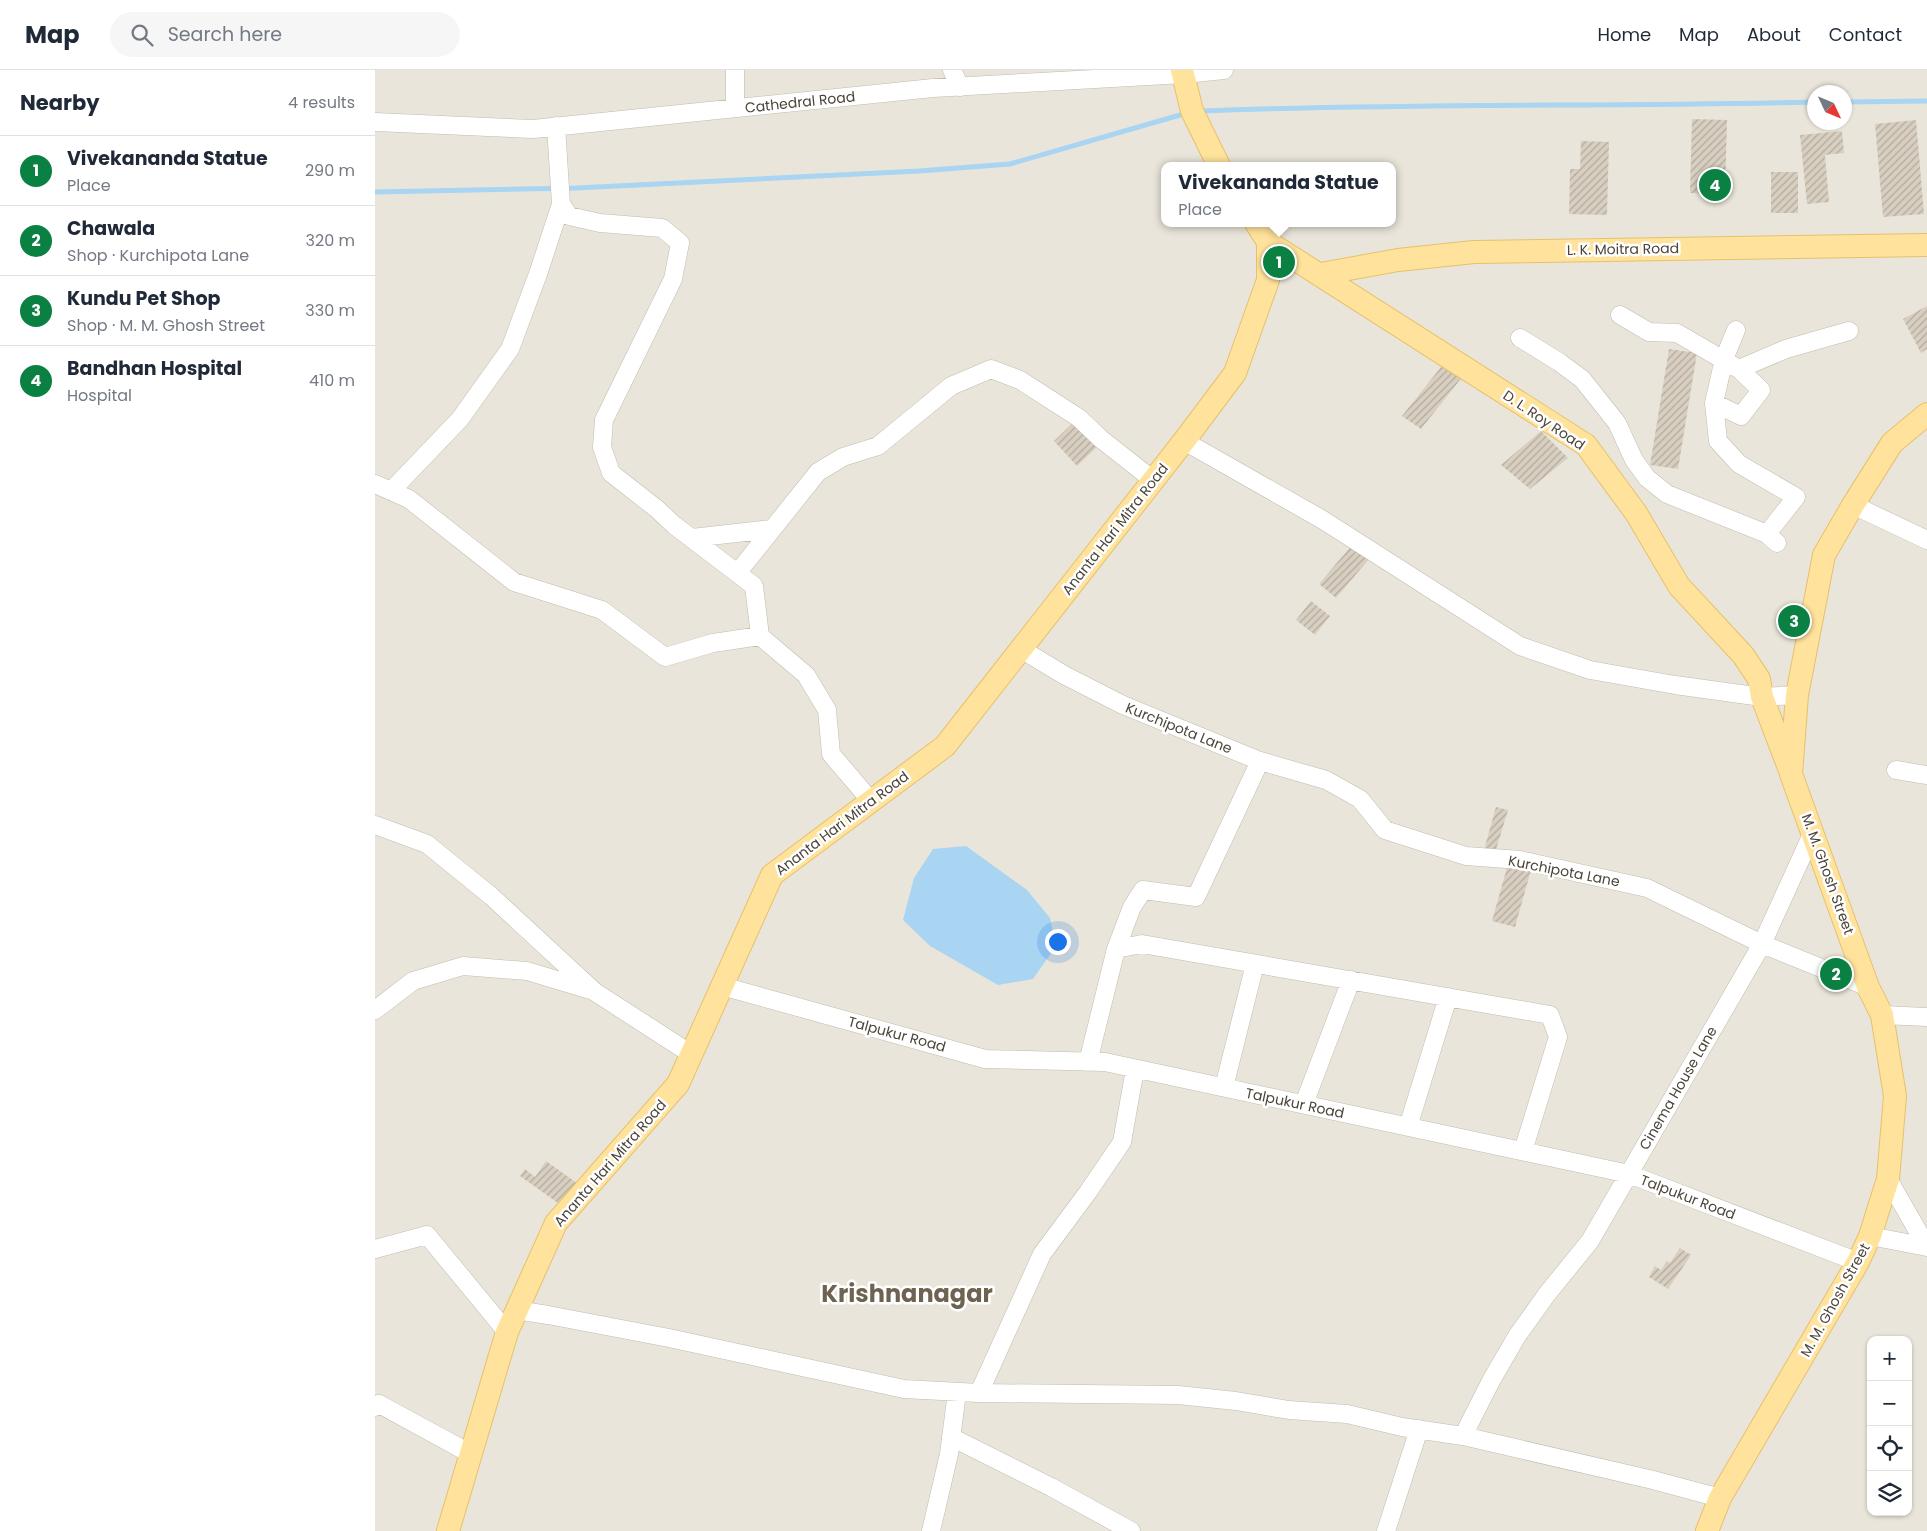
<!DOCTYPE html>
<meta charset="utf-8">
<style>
body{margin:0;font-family:Poppins,sans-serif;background:#f6f6f7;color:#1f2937}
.controls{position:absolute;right:15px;bottom:15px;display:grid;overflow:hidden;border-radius:10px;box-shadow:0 1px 4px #0004}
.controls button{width:45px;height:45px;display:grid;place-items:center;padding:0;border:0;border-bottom:1px solid #e0e1e3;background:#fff;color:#1f2937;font:25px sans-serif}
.compass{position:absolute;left:1432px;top:15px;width:45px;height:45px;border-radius:50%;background:#fff;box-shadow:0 1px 4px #0004;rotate:134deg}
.you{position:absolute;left:682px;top:871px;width:18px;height:18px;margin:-12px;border:4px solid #fff;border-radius:50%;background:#1a73e8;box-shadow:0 0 0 8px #1a73e833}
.badge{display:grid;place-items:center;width:32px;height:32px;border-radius:50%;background:#0b8043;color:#fff;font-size:16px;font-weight:700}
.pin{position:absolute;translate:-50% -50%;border:2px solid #fff;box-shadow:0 1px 5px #0006}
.popup{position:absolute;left:786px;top:92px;width:235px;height:65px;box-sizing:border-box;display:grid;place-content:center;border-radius:10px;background:#fff;filter:drop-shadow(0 1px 4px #0005);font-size:16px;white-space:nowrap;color:#747a83}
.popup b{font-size:19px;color:#1f2937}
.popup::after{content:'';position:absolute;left:50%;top:100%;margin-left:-10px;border:10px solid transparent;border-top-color:#fff}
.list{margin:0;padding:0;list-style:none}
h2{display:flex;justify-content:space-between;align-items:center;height:65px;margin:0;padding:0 20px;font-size:21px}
h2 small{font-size:16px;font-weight:400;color:#747a83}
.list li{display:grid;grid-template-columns:32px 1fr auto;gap:15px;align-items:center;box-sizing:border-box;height:70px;padding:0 20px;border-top:1px solid #e0e1e3}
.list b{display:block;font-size:19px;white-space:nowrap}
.list p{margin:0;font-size:16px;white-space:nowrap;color:#747a83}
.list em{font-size:16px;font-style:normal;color:#747a83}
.icon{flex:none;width:28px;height:28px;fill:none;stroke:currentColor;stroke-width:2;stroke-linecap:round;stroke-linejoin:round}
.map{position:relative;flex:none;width:1552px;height:1461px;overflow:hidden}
header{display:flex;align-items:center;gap:30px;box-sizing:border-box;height:70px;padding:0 25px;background:#fff;border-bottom:1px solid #e0e1e3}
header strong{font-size:24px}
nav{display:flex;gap:28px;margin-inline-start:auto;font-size:18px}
.search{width:350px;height:45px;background:#f6f6f7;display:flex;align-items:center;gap:12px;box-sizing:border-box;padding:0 18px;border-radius:28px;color:#747a83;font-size:19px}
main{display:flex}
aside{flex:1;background:#fff}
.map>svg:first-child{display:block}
.residential{fill:#eae5da;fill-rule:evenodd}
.water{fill:#a9d4f2}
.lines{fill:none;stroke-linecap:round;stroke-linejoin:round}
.stream{stroke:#a9d4f2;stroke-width:5}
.building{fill:url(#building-hatch)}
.minor-casing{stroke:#c2bbae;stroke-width:19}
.major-casing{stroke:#e6c16a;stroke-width:24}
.minor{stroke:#fff;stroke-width:18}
.major{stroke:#ffe39c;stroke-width:22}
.labels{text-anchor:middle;stroke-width:5;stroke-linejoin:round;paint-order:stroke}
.street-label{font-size:14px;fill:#4b4439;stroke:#fff}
.town-label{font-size:24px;font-weight:bold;fill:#6e6250;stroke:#fff}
</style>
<header>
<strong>Map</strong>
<div class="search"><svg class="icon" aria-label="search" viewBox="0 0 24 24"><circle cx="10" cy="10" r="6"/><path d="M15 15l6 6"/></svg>Search here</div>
<nav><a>Home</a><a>Map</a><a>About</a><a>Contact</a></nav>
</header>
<main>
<aside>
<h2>Nearby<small>4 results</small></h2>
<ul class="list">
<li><span class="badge">1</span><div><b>Vivekananda Statue</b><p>Place</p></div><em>290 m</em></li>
<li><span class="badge">2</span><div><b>Chawala</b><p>Shop · Kurchipota Lane</p></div><em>320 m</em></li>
<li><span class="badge">3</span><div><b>Kundu Pet Shop</b><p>Shop · M. M. Ghosh Street</p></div><em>330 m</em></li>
<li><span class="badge">4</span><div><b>Bandhan Hospital</b><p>Hospital</p></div><em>410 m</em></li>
</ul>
</aside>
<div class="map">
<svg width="1552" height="1461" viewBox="0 0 1552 1461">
<defs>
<pattern id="building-hatch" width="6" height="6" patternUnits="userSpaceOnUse" patternTransform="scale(1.25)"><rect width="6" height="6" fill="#d8cfc1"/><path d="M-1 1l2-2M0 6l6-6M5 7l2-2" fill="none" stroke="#b1aa9e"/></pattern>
</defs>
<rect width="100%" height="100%" fill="#f6f3ec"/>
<path class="residential" d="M0 0H1552V1461H0ZM1440 22H1470V52H1440ZM790 96H1018V153H790ZM1496 1270H1533V1442H1496Z"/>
<path class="water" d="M591 776 652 820 675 848 681 876 658 909 623 915 555 876 528 850 539 808 558 779Z"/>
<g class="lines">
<path class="stream" d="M1470 32 1552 31
M825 41C1030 33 1235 37 1440 32
M0 122 201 118 544 101 635 94 812 43"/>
</g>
<path class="building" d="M1317 49 1352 50 1350 124 1315 123Z
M1541 50 1549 144 1508 147 1500 54Z
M1467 61 1469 83 1450 85 1454 132 1432 134 1425 65Z
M1206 71 1234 72 1232 145 1194 144 1195 99H1205Z
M1396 102H1423V143H1396Z
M1552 236V279L1546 283 1528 249Z
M1294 279 1322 283 1303 399 1275 395Z
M1070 292 1088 306 1046 359 1027 346Z
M700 351 723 376 702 396 679 371Z
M1166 361 1193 388 1155 419 1126 395Z
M977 475 994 489 961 528 944 514Z
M936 531 955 546 940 565 921 550Z
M1121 737 1133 740 1120 783 1109 780Z
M1133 794 1156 800 1140 857 1117 851Z
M171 1091 206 1116 190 1138 145 1106 150 1099 160 1107Z
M1305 1178 1316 1185 1293 1219 1274 1207 1280 1196 1286 1200 1292 1191 1295 1193Z"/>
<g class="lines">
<defs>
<path id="minor" d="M360 0V38
M577 0 585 17
M0 52 158 59 558 18 809 4 849 0
M181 56 186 134 194 146 225 153 287 158 305 173 298 209 229 350 227 377 236 403 282 439 299 455 379 516 385 566
M1245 245 1274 262 1302 263 1364 299 1386 320 1366 346 1339 333
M1361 260 1349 289 1339 333 1343 371 1364 394 1421 427 1392 464
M1145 268 1184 292 1207 309 1242 353 1259 390 1272 408 1292 424 1392 464 1402 473
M1364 299 1411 279 1474 261
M809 371 948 450 1145 576 1215 600 1300 615 1387 627 1422 625
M0 414 34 429 139 512 227 540 290 587 338 573 385 566 431 605 452 640 456 684 496 731
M16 421 85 349 135 279 163 204 186 134
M1478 435 1552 470
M317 468 397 459
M363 502 443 402 468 387 503 376 576 316 616 299 645 310 704 348 726 369 778 410
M646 579 689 605 748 635 885 691 951 710 985 729 1010 760 1091 786 1145 790 1272 818 1387 874 1493 917
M1521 700 1552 705
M0 755 52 774 116 826 220 922 316 984
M741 879 757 837 768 820 821 827 885 691
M347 916 610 989 730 992 1254 1104 1483 1192
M0 940 38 911 88 896 152 901 215 920
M1507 945 1552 947
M713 992 741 879 767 874 1175 945 1183 967 1148 1081
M849 1017 880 894
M929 1034 976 910
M1033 1057 1073 927
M1513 1109 1552 1177
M1495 1166 1552 1177
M0 1179 52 1165 132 1262
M141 1240 173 1245 294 1268 529 1319 604 1323 803 1325 861 1331 914 1340 972 1344 1027 1357 1088 1366 1278 1410 1345 1428
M604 1323 667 1184 713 1122 747 1072 760 999
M0 1337 4 1334 96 1384
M1088 1366 1117 1309 1142 1266 1172 1224 1215 1171 1387 874 1438 762
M576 1367 676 1417 756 1461
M556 1461 574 1384 582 1322
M1011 1461 1044 1359"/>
<path id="major" d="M807 0 817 41 844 96
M881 153 893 172 1211 375 1261 443 1304 516 1368 585 1384 609 1387 627 1414 698
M946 204 1023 190 1099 182 1552 175
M73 1461 132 1262 181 1153 303 1014 397 805 570 676 646 579 809 371 860 303 893 210V172
M1332 1461 1345 1428 1483 1192 1495 1166 1513 1109 1520 1026 1507 945 1493 917 1416 704 1422 625 1449 485 1478 435 1517 373 1552 344"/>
</defs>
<use href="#minor" class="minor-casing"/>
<use href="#major" class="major-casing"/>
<use href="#minor" class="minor"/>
<use href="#major" class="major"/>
</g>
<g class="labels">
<g class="street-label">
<text transform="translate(425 32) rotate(-6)" y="5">Cathedral Road</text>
<text transform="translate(1248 179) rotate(-1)" y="5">L. K. Moitra Road</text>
<text transform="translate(1169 350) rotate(34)" y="5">D. L. Roy Road</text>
<text transform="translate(740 459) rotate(-52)" y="5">Ananta Hari Mitra Road</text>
<text transform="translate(804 658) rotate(22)" y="5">Kurchipota Lane</text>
<text transform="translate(467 753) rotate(-37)" y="5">Ananta Hari Mitra Road</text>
<text transform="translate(1189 801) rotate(11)" y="5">Kurchipota Lane</text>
<text transform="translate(1453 804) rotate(70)" y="5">M. M. Ghosh Street</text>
<text transform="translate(522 964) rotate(15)" y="5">Talpukur Road</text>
<text transform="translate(1303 1018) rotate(-60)" y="5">Cinema House Lane</text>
<text transform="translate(920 1033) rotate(12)" y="5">Talpukur Road</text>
<text transform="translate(235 1093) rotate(-49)" y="5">Ananta Hari Mitra Road</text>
<text transform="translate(1313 1127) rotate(21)" y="5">Talpukur Road</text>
<text transform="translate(1460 1230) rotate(-61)" y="5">M. M. Ghosh Street</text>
</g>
<g class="town-label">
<text x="532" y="1232">Krishnanagar</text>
</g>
</g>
</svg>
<div class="controls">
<button>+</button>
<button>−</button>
<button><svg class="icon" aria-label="locate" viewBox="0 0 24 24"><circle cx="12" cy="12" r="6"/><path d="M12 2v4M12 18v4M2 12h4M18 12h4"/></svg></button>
<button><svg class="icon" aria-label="layers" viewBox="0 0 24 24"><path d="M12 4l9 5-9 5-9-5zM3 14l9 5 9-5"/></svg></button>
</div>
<svg class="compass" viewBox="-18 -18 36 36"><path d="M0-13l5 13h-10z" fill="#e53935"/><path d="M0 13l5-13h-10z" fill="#747a83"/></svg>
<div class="you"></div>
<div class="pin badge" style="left:904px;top:192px">1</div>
<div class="popup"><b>Vivekananda Statue</b>Place</div>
<div class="pin badge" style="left:1461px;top:904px">2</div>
<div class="pin badge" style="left:1419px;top:551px">3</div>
<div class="pin badge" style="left:1340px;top:115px">4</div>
</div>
</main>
